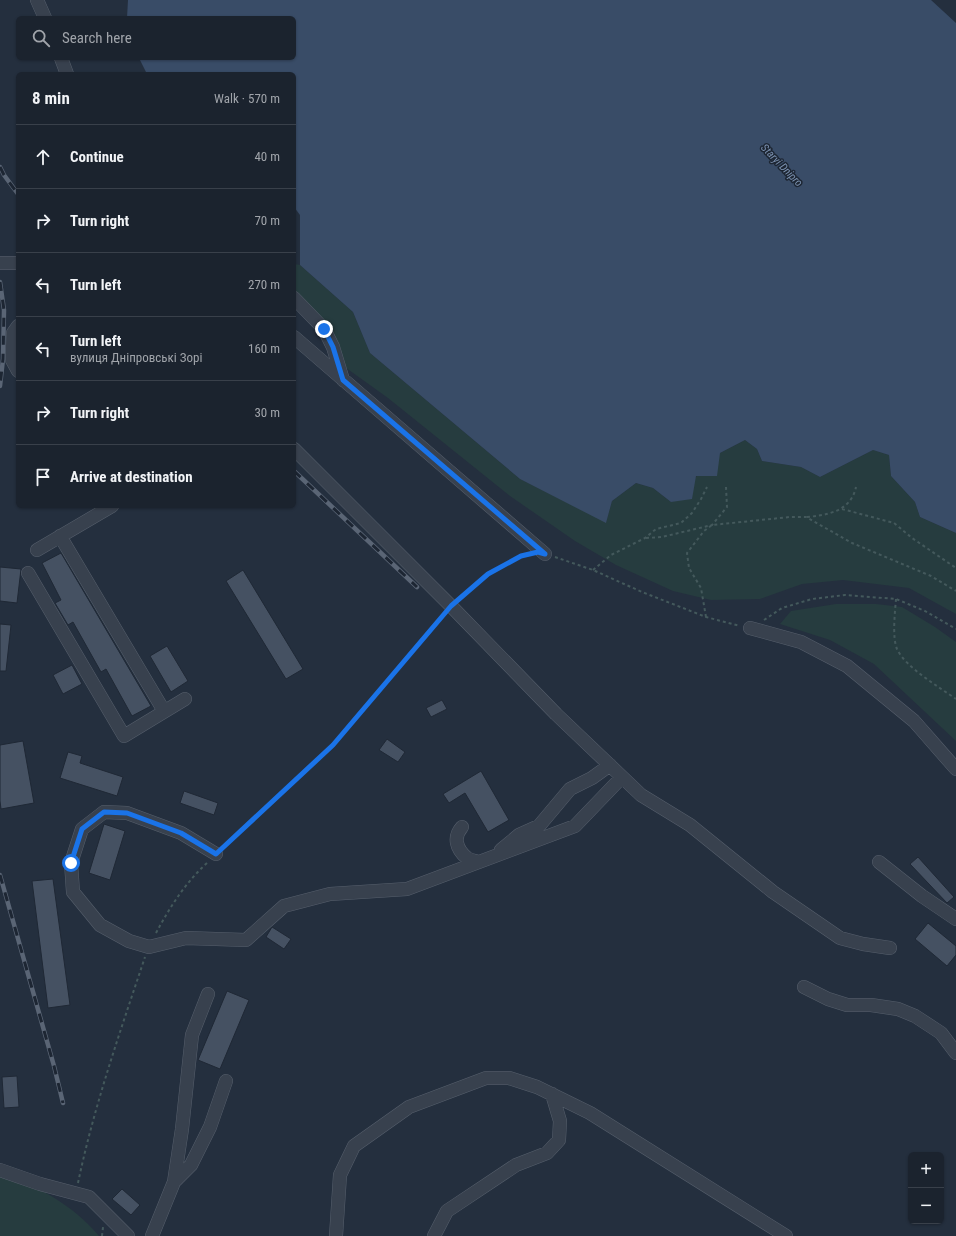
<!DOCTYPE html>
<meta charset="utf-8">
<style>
body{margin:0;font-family:"Roboto Condensed",sans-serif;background:#242b36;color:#f1f3f6}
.controls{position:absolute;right:12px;bottom:12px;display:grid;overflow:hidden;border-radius:6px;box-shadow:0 1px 3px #0004}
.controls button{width:36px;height:36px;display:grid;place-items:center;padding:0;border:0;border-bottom:1px solid #39404a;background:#1b232e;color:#f1f3f6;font:20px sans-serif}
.stop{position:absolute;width:12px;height:12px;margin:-9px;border:3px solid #1a73e8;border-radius:50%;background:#fff}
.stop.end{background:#1a73e8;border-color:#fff;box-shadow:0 1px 4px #0008}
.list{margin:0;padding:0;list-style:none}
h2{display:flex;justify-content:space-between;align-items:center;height:52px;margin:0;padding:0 16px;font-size:17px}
h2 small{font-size:13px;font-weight:400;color:#a0a4aa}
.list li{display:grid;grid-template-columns:26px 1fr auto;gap:12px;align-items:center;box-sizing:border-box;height:64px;padding:0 16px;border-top:1px solid #39404a}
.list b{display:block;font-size:15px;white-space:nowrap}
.list p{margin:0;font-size:13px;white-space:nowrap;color:#a0a4aa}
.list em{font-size:13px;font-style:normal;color:#a0a4aa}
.icon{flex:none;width:22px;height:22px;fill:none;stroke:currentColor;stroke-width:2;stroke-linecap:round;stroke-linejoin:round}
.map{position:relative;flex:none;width:956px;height:1236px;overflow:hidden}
.search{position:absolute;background:#1b232e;box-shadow:0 1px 3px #0004;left:16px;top:16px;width:280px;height:44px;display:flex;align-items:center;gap:10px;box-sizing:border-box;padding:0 14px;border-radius:6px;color:#a0a4aa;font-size:15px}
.panel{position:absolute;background:#1b232e;box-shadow:0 1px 3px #0004;left:16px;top:72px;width:280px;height:436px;border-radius:6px}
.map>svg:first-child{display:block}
.green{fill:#263c3f}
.water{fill:#394c67}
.building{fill:#455162;stroke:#1f2835}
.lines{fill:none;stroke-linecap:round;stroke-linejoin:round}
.minor-casing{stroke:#565f6c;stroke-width:14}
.path{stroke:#44595c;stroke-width:2;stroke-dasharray:3 3;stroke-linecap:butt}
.minor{stroke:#38414e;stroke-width:13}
.rail-casing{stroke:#5a6575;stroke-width:4.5}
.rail{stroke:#1d2633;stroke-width:3;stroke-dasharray:9;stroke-linecap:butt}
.route{stroke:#1a73e8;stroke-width:5}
.labels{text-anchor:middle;stroke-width:3;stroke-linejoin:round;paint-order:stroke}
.water-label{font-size:11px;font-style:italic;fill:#7c92b1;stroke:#1d2633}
</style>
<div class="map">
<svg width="956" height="1236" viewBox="0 0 956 1236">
<rect width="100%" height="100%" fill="#242f3e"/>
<path class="green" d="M294 264 300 265 353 312 370 353 520 479 606 522 612 501 636 483 653 488 671 502 720 453 745 440 757 449 762 461 801 467 820 477 873 450 889 455 891 476 915 502 920 517 956 533V614L909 588 843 580 802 584 760 599 711 600 673 591 616 565 575 541 510 496 388 398 342 365 331 328 294 289Z
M836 604H876L902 607 935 627 956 642V741L874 664 830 640 780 624 791 611Z
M0 1167C36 1188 72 1203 99 1236H0Z"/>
<path class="water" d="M128 0H931L956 23V533L920 517 915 502 891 476 889 455 873 450 820 477 801 467 762 461 757 449 745 440 720 453 717 476H696L692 499 671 502 653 488 636 483 612 501 606 523 520 479 370 353 353 312 300 265V215L294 207V74H147L139 58H294V18H127Z"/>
<path class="building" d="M61 553 151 706 132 716 106 669 101 672 73 622 68 625 55 603 61 600 42 563Z
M0 567 21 569 17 603 0 601Z
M243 570 303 669 286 679 226 581Z
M0 624 11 625 6 671H0Z
M167 646 188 681 171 692 150 656Z
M72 665 82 684 63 694 53 675Z
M442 700 447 709 431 717 426 708Z
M387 739 405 752 398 762 379 750Z
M23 741 34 803 1 809 0 801V745Z
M68 752 82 756 80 763 123 777 117 796 60 778Z
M481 771 509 820 488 832 465 793 449 803 443 794Z
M184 791 218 803 214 815 180 803Z
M104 824 125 831 110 880 89 873Z
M918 857 954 897 947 903 910 864Z
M53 879 70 1005 48 1008 32 881Z
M928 923 956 946V955L947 966 915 939Z
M272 927 291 939 284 949 266 937Z
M227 991 249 1000 220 1069 198 1060Z
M17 1076 19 1107 4 1108 2 1077Z
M122 1189 140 1205 131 1215 112 1199Z"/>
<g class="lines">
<defs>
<path id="minor" d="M37 0 45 18
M61 58 67 74
M0 263H18
M294 298 324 329 333 347 343 380
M18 326 13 333 12 360 18 371
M294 337 545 554
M294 449 451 606 556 714 641 795 690 825 773 892 840 938 863 944 890 948
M60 536 164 711
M37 550 112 506
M28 573 124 736 185 699
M750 628 801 642 847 666 914 721 956 769
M462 827C453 837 456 849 467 858 470 860 475 861 479 862
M501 850 519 835 539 826 570 789 592 778 610 765
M216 854 181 833 127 813 104 812 82 829 71 863 73 892 100 925 129 941 149 947 186 938 246 940 284 906 330 894 407 889 575 826 622 777
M879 862 922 896 956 919
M804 987 828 999 847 1005H871L898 1009 915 1016 941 1033 956 1053
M0 1170 40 1184 89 1197 128 1236
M174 1182 191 1165 210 1127 226 1081
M152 1236 174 1182 182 1129 192 1035 208 994
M336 1236 340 1175 354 1146 409 1107 486 1078H509L537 1087 590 1113 786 1236
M434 1236 447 1211 516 1165 547 1153 559 1140 560 1121 552 1094"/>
</defs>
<use href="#minor" class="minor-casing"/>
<path class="path" d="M842 509 894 523 912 538 956 568
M807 517C828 515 851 511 856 487
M646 538 662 537 712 525 727 507 726 487
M555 557 593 570 642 592 706 617 740 626
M593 570 611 555 645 538 656 529 681 523 692 513 701 499 707 487
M460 599 488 574 521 556 528 554
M896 599C895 612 892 637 897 649 905 667 939 687 956 699
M706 617 701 588 689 568 687 553 704 531 712 525 790 517H806L852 543 931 576 956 591
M764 620 782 608 812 599 845 595 896 599 925 611 956 629
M225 846 333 745 444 614
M156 933C170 907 185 883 207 863
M78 1183C94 1106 120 1032 145 957
M102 1236 103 1227"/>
<use href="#minor" class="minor"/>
<defs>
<path id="rail" d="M0 167 4 175 18 194
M0 282 4 310 3 359 0 386
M294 471 417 587
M0 875 54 1066 63 1103"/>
</defs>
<use href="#rail" class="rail-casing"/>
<use href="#rail" class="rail"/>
</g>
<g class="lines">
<path class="route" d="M71 863 82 829 104 812 127 813 181 833 216 854 333 745 451 606 488 574 521 556 538 552 545 554 343 380 333 347 324 329"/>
</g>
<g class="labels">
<g class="water-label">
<text transform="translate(782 165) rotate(46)" y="4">Staryi Dnipro</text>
</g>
</g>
</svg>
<div class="controls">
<button>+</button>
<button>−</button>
</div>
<div class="stop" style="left:71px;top:863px"></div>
<div class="stop end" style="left:324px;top:329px"></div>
<div class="search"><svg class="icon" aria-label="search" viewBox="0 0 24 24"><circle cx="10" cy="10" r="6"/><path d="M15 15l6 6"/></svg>Search here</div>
<section class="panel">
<h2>8 min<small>Walk · 570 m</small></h2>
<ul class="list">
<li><svg class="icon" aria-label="ahead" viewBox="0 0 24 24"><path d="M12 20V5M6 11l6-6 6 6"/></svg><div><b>Continue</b></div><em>40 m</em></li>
<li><svg class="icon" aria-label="right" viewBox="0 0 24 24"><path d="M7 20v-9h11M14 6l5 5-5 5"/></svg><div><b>Turn right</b></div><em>70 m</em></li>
<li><svg class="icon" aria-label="left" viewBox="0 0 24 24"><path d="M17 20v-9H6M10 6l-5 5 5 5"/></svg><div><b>Turn left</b></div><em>270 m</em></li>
<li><svg class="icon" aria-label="left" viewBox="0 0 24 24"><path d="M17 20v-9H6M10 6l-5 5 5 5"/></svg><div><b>Turn left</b><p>вулиця Дніпровські Зорі</p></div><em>160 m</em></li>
<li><svg class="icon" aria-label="right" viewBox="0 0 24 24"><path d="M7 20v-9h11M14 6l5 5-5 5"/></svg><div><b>Turn right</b></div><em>30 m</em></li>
<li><svg class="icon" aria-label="arrive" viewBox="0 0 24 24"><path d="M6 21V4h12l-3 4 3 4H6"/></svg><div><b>Arrive at destination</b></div></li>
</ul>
</section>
</div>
